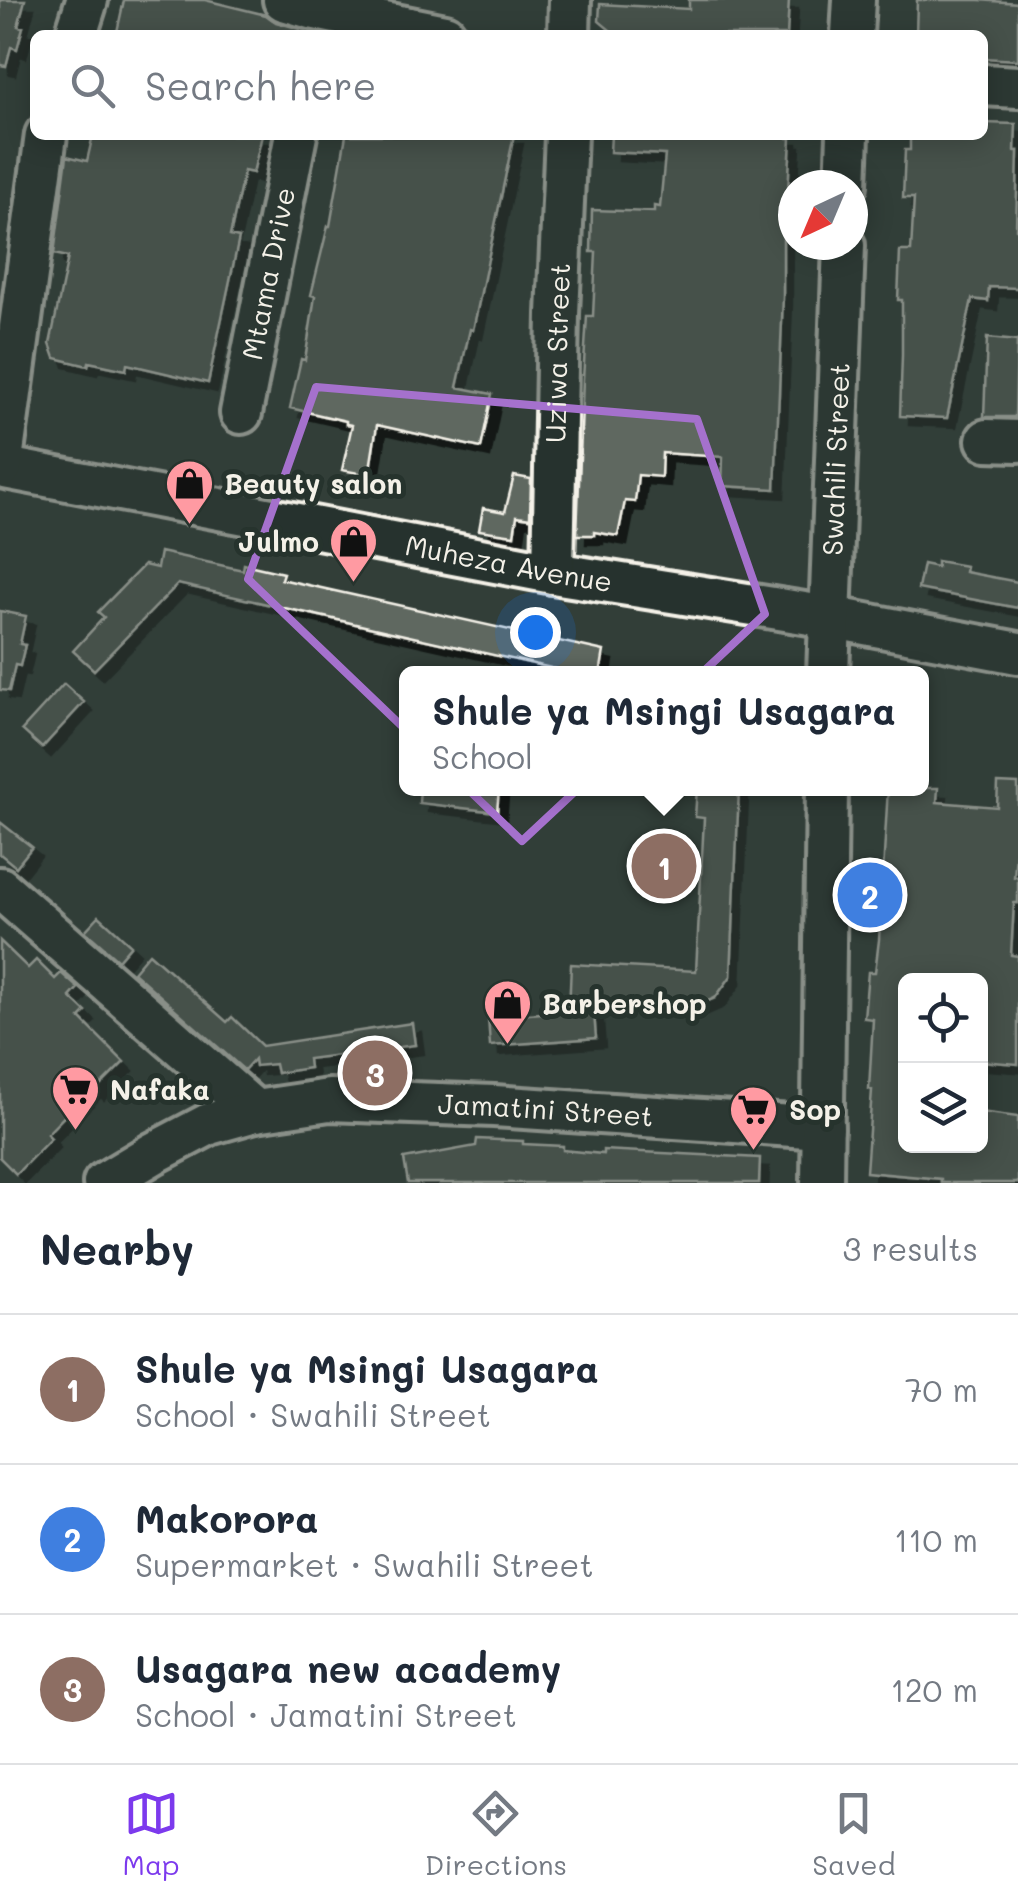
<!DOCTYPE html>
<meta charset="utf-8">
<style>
body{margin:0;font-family:Mali,sans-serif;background:#f6f6f7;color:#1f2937}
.controls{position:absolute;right:30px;bottom:30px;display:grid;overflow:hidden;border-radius:15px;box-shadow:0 5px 25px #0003}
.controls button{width:90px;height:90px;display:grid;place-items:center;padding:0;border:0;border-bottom:2px solid #e0e1e3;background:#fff;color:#1f2937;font:50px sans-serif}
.compass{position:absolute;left:778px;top:170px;width:90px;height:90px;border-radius:50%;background:#fff;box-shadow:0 5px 25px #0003;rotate:224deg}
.you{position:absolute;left:535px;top:632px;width:35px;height:35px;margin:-25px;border:8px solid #fff;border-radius:50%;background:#1a73e8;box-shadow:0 0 0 15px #1a73e833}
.badge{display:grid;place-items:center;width:65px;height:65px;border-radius:50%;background:#7c3aed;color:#fff;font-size:32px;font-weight:700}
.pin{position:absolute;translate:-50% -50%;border:5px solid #fff;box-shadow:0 2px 10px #0006}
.popup{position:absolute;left:399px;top:666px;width:530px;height:130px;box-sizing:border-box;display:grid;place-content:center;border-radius:15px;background:#fff;filter:drop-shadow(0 2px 8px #0005);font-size:32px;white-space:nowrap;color:#747a83}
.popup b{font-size:38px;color:#1f2937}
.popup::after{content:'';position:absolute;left:50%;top:100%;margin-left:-20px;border:20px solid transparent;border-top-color:#fff}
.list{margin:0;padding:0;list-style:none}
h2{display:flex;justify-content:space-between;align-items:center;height:130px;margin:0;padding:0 40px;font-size:42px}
h2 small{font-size:32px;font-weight:400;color:#747a83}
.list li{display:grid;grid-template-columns:65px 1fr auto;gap:30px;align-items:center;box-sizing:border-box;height:150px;padding:0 40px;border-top:2px solid #e0e1e3}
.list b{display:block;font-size:38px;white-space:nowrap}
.list p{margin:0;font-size:32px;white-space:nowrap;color:#747a83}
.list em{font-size:32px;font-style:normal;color:#747a83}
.icon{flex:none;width:55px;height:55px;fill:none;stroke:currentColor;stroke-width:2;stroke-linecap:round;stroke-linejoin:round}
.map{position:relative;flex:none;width:1018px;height:1183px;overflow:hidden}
.search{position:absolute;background:#fff;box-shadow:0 5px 25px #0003;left:30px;right:30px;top:30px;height:110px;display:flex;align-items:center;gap:25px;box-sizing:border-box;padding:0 35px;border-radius:15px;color:#747a83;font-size:38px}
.sheet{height:580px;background:#fff}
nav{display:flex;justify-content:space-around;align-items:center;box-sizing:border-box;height:140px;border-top:2px solid #e0e1e3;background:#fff;font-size:28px;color:#747a83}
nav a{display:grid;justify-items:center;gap:5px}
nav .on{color:#7c3aed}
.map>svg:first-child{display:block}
.building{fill:#5f6861;stroke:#f4f1e8;stroke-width:2.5;filter:url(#shadow)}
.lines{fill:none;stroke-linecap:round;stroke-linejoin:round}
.minor-casing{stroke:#f4f1e8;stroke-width:48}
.minor{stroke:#26332d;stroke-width:40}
.marked{fill:none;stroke:#a571cd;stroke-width:8;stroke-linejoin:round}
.labels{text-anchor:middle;stroke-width:10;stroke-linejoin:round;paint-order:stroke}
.street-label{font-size:28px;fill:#f4f1e8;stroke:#26332d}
.poi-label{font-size:28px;font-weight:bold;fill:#f4f1e8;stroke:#26332d;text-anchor:start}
</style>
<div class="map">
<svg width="1018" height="1183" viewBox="0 0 1018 1183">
<defs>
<filter id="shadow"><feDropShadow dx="9" dy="9" stdDeviation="0" flood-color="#0009"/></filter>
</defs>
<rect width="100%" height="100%" fill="#323e38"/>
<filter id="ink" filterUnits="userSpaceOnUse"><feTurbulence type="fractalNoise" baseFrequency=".01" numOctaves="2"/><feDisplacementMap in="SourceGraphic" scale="20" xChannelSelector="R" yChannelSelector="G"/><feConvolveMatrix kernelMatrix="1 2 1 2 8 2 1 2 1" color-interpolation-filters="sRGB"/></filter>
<g filter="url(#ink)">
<path class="building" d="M0 0H25L18 26 23 27 17 49 11 47 6 66 0 65Z
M124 0H205L266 15 276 22 315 33V35H129L117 32Z
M689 0H789L787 35H616L599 21 600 4 689 9Z
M917 0H979L1018 3V60L983 58V35H916Z
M983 123 1016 124 1015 151H1018L1016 229 1018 230V288L989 287 988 301 972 299 947 418 900 416 902 355V300H898L900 251H911L914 198H903L905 150H910V135H983Z
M93 135H262L253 173 244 171 230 236 239 238 208 383 127 364 126 370 89 362 88 366 55 358 50 344 68 257 54 254 67 156 87 161Z
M346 135H514L473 330 470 329 457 387 492 394 481 448 377 425 369 475 342 470 352 425 346 424V421L290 408 301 359 305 360 315 296 311 295 328 226H330Z
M611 135H788V138H791L786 227H783V296L775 489 722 486 723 457 662 453 661 477 638 475 635 502 625 501 618 536 594 532V535H577L583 379 587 316H593L596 252H591L592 210 654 212V206L660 207 665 155 610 152Z
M987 338 1017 341 1015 417H984Z
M514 476 531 479 530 518 517 516 514 535 479 530 483 508 505 512Z
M160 552 243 570 244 564 283 573 281 579 604 651 600 674H578L178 584 94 670 73 651 104 617 98 612 144 565 157 568Z
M937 561 966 566 965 572 1018 582V608L918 589 923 564 937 567Z
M0 611 26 616 20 644 25 645 20 666 15 665 9 691 0 690Z
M64 684 84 702 42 748 22 730Z
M998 783 1018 784V830L1014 877H1018V903H1014L1011 955 1018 956V1064L980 1061V980H906V1146H980V1112L1018 1117V1183H941V1179L866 1172 872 1090 869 1089 873 1019 864 1018 868 972H875L879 940 888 788H938L937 802 997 807Z
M420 788H499L497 812 419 803Z
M697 788H739L731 976 715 998 699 1005 593 1000 596 1038 490 1046 488 1017 569 1011 571 964 696 971 704 818 695 817Z
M0 822 32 847 16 867 0 854Z
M99 916 131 945 118 960 85 931Z
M0 941 28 968 36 960 55 979 61 973 78 988 70 997 86 1012 80 1018 124 1062 95 1091 92 1088 47 1134 51 1138 16 1174 0 1158Z
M149 953 227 1022 232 1017 262 1046 412 1023 415 1045 308 1059 309 1068 277 1073 275 1064 255 1066 254 1059 244 1070 133 972Z
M477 1139 523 1141V1144L563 1146V1150L603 1154V1150L760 1158 759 1183H408L404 1159 476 1146Z"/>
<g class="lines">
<defs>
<g id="minor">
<path d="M284 0 315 9 445 35"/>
<path d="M76 35 87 0"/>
<path d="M569 35 570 0"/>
<path d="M852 35 854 0"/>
<path d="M983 85 1018 87"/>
<path d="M846 185 848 135"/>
<path id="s1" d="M241 413 296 135"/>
<path d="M987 440 1018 441"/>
<path id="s2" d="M0 467 553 573 829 617 1018 653"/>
<path d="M1 467 46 135"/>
<path id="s3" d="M553 573 558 314 566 135"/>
<path id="s4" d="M828 674 844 245"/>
<path d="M0 888 255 1111"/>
<path id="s5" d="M104 1183 154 1153 209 1124 255 1111 329 1100 494 1106 823 1128"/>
<path d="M822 1183 827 788"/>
</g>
</defs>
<use href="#minor" class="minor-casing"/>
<use href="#minor" class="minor"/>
</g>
</g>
<path d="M0 0H1018V1183H0ZM316 387 697 419 765 614 522 841 248 579Z" fill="#323e38" fill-opacity=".55" fill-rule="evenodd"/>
<path class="marked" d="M316 387 697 419 765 614 522 841 248 579Z"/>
<defs>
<symbol id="shop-pin" viewBox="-11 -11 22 30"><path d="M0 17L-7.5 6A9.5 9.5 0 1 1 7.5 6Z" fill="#ff9aa2" stroke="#26332d"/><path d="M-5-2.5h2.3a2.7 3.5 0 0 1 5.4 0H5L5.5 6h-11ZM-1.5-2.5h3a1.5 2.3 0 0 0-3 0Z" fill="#111"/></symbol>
<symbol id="supermarket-pin" viewBox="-11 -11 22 30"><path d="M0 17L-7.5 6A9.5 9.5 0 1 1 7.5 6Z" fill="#ff9aa2" stroke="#26332d"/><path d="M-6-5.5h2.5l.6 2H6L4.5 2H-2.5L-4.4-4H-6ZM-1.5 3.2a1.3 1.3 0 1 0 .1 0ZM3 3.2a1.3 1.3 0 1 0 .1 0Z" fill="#111"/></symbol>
</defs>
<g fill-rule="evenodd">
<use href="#shop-pin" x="162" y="456" width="55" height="75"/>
<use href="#shop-pin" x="326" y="514" width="55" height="75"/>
<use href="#shop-pin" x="480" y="976" width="55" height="75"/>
<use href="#supermarket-pin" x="48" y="1062" width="55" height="75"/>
<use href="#supermarket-pin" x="726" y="1082" width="55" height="75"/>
</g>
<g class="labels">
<g class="street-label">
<text dy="10" stroke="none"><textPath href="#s1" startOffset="142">Mtama Drive</textPath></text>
<text dy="10" stroke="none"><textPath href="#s3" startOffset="220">Uziwa Street</textPath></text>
<text dy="10" stroke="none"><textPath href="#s4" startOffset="215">Swahili Street</textPath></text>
<text dy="10" stroke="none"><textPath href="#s2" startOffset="518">Muheza Avenue</textPath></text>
<text dy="10" stroke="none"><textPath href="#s5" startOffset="460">Jamatini Street</textPath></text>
</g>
<g class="poi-label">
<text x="224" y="494">Beauty salon</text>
<text x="319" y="552" text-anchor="end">Julmo</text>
<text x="542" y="1014">Barbershop</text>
<text x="110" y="1100">Nafaka</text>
<text x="789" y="1120">Sop</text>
</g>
</g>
</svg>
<div class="controls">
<button><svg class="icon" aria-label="locate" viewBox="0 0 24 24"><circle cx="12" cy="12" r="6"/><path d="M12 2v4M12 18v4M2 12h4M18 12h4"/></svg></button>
<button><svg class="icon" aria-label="layers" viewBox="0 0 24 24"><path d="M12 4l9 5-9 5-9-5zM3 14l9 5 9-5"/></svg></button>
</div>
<svg class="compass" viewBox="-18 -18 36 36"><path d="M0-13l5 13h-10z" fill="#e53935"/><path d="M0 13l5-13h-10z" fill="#747a83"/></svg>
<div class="you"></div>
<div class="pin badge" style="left:664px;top:866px;background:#8d6e63">1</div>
<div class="popup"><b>Shule ya Msingi Usagara</b>School</div>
<div class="pin badge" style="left:870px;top:895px;background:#3f7fe0">2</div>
<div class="pin badge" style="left:375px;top:1073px;background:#8d6e63">3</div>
<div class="search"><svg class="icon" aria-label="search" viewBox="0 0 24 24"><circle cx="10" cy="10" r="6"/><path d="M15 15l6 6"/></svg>Search here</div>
</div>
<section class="sheet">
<h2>Nearby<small>3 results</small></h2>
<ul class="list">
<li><span class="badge" style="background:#8d6e63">1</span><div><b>Shule ya Msingi Usagara</b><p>School · Swahili Street</p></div><em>70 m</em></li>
<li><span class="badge" style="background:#3f7fe0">2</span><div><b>Makorora</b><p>Supermarket · Swahili Street</p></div><em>110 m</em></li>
<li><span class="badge" style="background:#8d6e63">3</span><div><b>Usagara new academy</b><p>School · Jamatini Street</p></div><em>120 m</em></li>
</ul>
</section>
<nav>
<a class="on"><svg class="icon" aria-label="map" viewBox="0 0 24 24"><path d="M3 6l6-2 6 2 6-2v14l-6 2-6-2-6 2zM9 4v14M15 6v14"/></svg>Map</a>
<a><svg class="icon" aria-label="directions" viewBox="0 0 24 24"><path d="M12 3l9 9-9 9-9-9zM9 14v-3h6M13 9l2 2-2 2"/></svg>Directions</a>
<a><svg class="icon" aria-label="saved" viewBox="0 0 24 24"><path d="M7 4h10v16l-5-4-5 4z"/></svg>Saved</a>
</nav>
